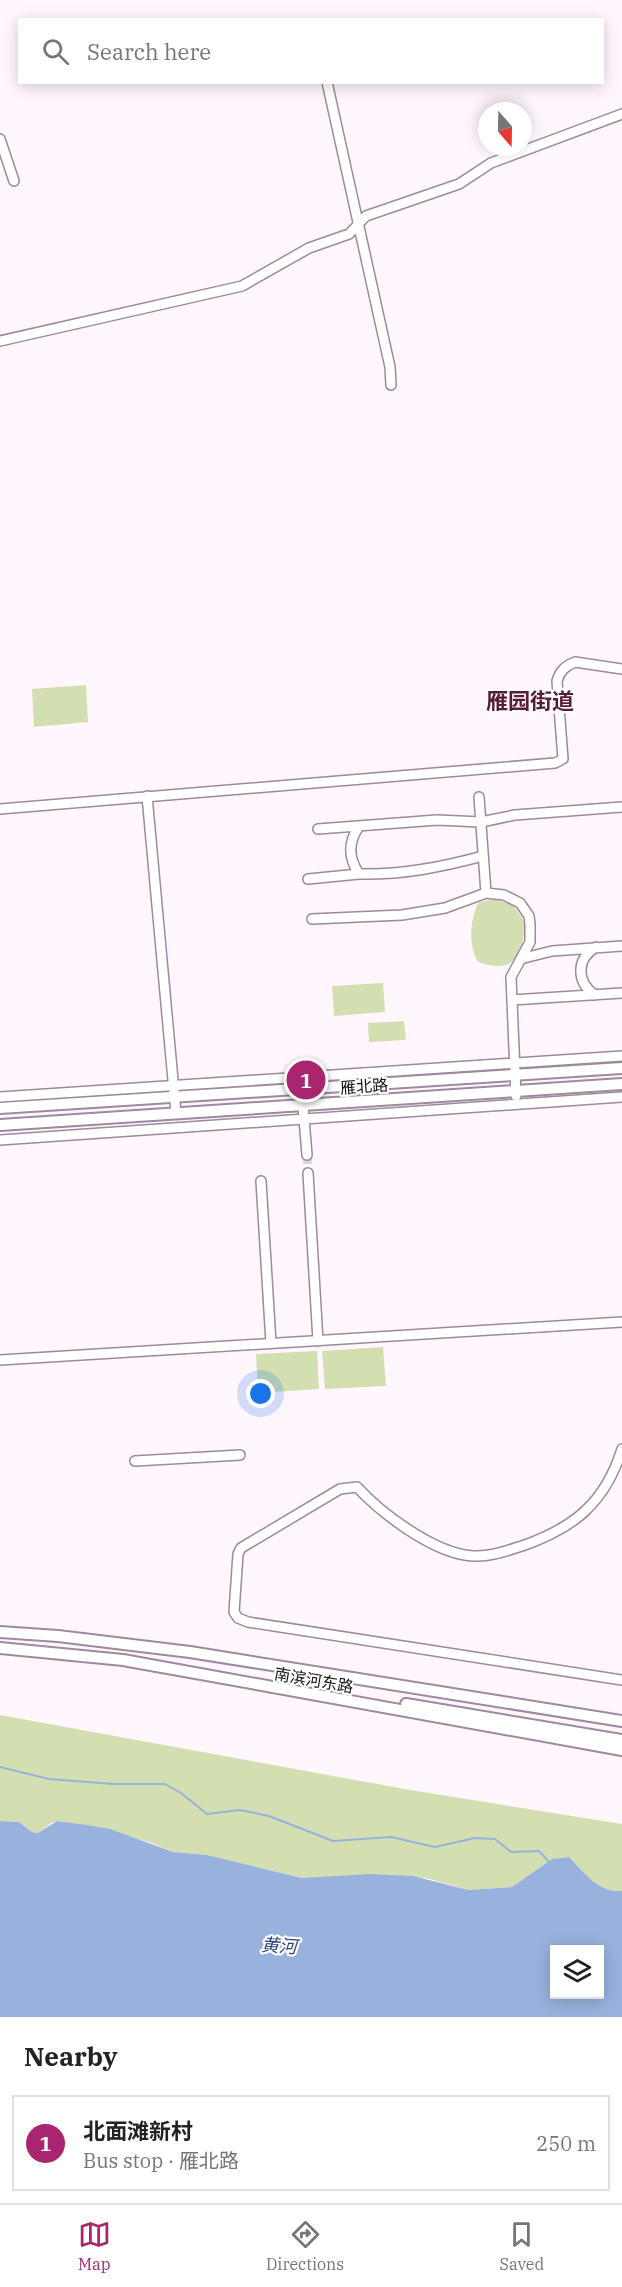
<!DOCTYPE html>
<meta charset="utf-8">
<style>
body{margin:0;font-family:"IBM Plex Serif","Noto Sans SC",serif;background:#f2f2f2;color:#222}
.controls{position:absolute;right:18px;bottom:18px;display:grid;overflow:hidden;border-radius:0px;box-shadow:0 3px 15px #0003}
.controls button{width:54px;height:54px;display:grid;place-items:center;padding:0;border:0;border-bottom:2px solid #e0e0e0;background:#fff;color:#222;font:30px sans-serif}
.compass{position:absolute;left:478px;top:102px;width:54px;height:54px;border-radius:50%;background:#fff;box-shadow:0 3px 15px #0003;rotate:160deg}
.you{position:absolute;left:261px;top:1394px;width:21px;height:21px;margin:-15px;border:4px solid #fff;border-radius:50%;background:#1a73e8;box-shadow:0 0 0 9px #1a73e833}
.badge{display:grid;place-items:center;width:39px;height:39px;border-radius:50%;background:#a92570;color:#fff;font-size:20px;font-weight:700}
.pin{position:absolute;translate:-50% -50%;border:3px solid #fff;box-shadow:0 2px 6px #0006}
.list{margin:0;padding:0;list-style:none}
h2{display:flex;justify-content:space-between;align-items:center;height:78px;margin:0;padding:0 24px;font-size:26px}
h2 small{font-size:20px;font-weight:400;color:#767676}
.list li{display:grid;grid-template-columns:39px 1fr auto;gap:18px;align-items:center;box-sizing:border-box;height:96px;margin:0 12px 12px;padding:0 12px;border:2px solid #e0e0e0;border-radius:0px}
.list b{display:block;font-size:22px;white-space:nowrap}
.list p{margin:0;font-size:20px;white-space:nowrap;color:#767676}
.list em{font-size:20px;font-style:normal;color:#767676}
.icon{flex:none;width:33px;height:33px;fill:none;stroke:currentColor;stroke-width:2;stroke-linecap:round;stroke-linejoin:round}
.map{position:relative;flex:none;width:622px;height:2017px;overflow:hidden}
.search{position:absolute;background:#fff;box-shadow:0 3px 15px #0003;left:18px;right:18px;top:18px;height:66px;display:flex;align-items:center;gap:15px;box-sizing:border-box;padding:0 21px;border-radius:0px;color:#767676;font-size:22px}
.sheet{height:186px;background:#fff}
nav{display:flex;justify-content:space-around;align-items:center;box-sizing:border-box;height:84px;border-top:2px solid #e0e0e0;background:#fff;font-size:16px;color:#767676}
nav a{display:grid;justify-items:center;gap:3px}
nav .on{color:#a92570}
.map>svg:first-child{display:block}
.green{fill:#d4dfb1}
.water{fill:#99b1dd;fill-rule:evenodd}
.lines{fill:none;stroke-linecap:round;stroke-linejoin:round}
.stream{stroke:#99b1dd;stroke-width:2}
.minor-tunnel{stroke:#dcd3db;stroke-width:9;stroke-dasharray:9 4.5;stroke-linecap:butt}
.minor-casing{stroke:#9d8a9c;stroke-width:12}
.major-casing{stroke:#9d8a9c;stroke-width:14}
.minor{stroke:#fff;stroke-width:9}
.major{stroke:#fff;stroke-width:10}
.labels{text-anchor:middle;stroke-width:4.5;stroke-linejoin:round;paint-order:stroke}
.street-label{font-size:16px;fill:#140e14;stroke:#fff}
.water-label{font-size:18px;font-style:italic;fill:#2a457d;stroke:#fff}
.district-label{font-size:22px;font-weight:bold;fill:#591a3b;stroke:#fff}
</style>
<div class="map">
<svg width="622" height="2017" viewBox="0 0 622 2017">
<rect width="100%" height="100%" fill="#fff6fe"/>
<path class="green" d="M86 685 88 722 34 727 32 689Z
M492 899 512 904 524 921C525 955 515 975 478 962 468 945 470 921 478 903Z
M383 983 385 1012 334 1016 332 986Z
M404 1021 406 1040 369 1042 368 1023Z
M383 1347 386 1386 325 1389 322 1351Z
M317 1351 319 1389 258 1393 256 1354Z
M0 1715 410 1790 622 1824V1891C598 1893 584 1872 569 1857L552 1859 512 1887 468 1890 426 1878H302L207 1855 173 1852 149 1842 61 1821 53 1822 38 1833 32 1832 19 1822 0 1821Z"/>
<path class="water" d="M0 1821 19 1822 32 1832 38 1833 57 1821 87 1825 110 1829 173 1852 207 1855 302 1878 370 1874 413 1876 468 1890 512 1887 552 1859 569 1857C584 1872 598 1893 622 1891V2017H0ZM554 1950H600V1994H554Z"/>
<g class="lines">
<path class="stream" d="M0 1767 49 1779 113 1784H165L181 1793 207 1814 240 1810 269 1816 333 1841 391 1837 435 1847 475 1838 495 1839 511 1852 539 1851 550 1863"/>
<path class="minor-tunnel" d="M307 1155 308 1173"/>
<defs>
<path id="minor" d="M327 82 390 367 391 385
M0 139 14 181
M0 341 242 286 309 248 349 234 366 216 459 184 491 163 622 114
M147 796 176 1113
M479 797 486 893
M0 809 555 763 563 759 557 681C560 671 565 666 575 662L622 669
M359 826C348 843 348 857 359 874 402 875 442 867 483 856
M318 829 437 820 481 822 515 815 622 807
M308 879 359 874
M312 919 402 915 445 908 486 893 504 895 520 903 529 916 530 924V942L511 977 516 1096
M524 958 552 951 622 946
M595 995C576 982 576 959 596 947
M512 1000 622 993
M301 1082 307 1155
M0 1097 622 1056
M0 1140 622 1097
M308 1173 318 1341
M261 1181 271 1343
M0 1360 622 1322
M622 1449C605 1503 574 1528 522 1546 506 1551 490 1557 473 1556 435 1554 382 1514 357 1487L340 1489 241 1548 238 1554 234 1612 238 1618 248 1622 622 1680
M135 1461 240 1455"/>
<path id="major" d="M0 1108 622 1068
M0 1125 622 1084
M0 1632 58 1636 190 1652 622 1721
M0 1648 123 1660 622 1750
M406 1704 622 1740"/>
</defs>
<use href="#minor" class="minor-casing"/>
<use href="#major" class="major-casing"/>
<use href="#minor" class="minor"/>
<use href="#major" class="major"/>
</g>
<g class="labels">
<g class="street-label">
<text transform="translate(364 1086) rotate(-4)" y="6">雁北路</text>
<text transform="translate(314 1680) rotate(10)" y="6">南滨河东路</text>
</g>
<g class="water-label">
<text transform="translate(279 1946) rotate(4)" y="6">黄河</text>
</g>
<g class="district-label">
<text x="530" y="709">雁园街道</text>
</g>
</g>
</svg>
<div class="controls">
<button><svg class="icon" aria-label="layers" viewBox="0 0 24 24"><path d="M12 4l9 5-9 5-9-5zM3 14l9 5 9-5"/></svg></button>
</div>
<svg class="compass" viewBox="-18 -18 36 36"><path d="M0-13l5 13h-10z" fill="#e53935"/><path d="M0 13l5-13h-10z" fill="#767676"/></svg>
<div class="you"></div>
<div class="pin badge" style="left:306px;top:1080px">1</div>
<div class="search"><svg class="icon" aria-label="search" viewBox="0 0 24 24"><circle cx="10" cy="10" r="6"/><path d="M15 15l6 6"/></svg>Search here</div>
</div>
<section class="sheet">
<h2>Nearby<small></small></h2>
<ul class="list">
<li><span class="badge">1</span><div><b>北面滩新村</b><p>Bus stop · 雁北路</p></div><em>250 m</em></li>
</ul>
</section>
<nav>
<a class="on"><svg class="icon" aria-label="map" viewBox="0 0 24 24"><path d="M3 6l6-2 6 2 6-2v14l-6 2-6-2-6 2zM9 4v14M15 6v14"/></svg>Map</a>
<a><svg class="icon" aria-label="directions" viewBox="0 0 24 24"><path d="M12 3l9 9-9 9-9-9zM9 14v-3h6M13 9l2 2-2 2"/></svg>Directions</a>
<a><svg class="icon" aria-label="saved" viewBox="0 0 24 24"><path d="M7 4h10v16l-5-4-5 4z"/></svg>Saved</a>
</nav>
